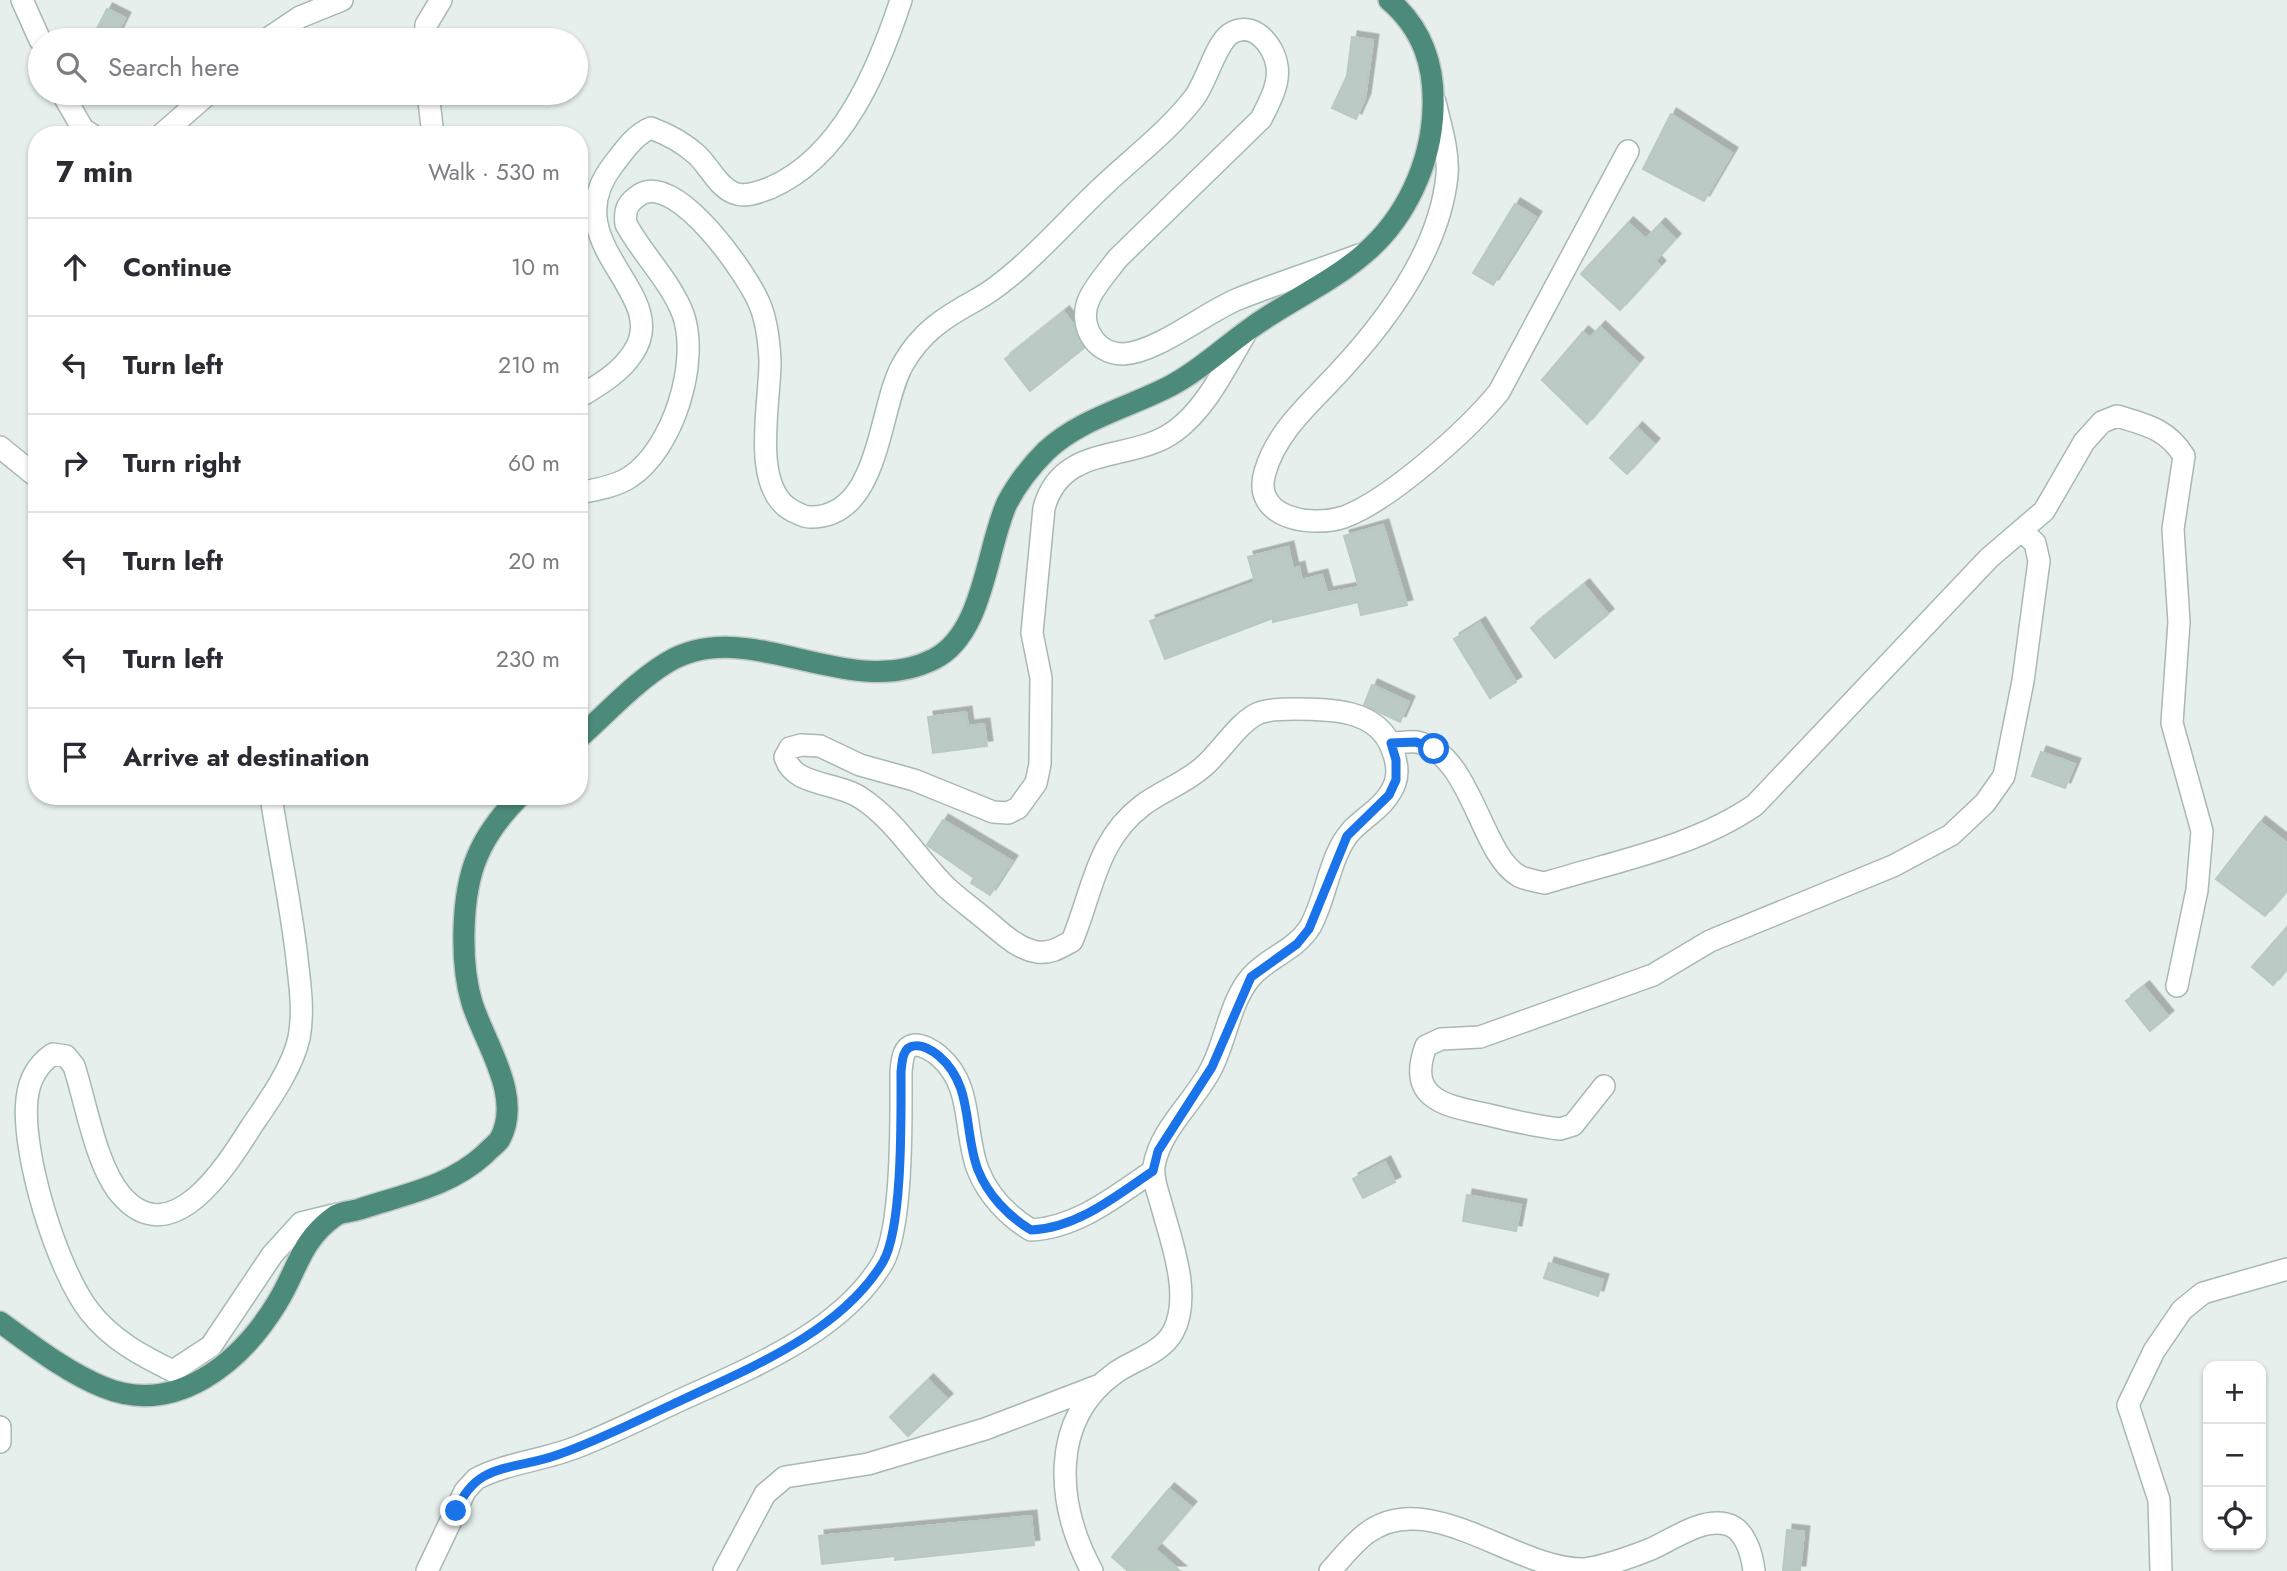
<!DOCTYPE html>
<meta charset="utf-8">
<style>
body{margin:0;font-family:Jost,sans-serif;background:#f2f2f3;color:#2b2b33}
.controls{position:absolute;right:21px;bottom:21px;display:grid;overflow:hidden;border-radius:14px;box-shadow:0 2px 5px #0004}
.controls button{width:63px;height:63px;display:grid;place-items:center;padding:0;border:0;border-bottom:2px solid #e1e1e2;background:#fff;color:#2b2b33;font:35px sans-serif}
.stop{position:absolute;width:21px;height:21px;margin:-16px;border:5px solid #1a73e8;border-radius:50%;background:#fff}
.stop.end{background:#1a73e8;border-color:#fff;box-shadow:0 2px 7px #0008}
.list{margin:0;padding:0;list-style:none}
h2{display:flex;justify-content:space-between;align-items:center;height:91px;margin:0;padding:0 28px;font-size:30px}
h2 small{font-size:23px;font-weight:400;color:#7c7c81}
.list li{display:grid;grid-template-columns:46px 1fr auto;gap:21px;align-items:center;box-sizing:border-box;height:98px;padding:0 28px;border-top:2px solid #e1e1e2}
.list b{display:block;font-size:26px;white-space:nowrap}
.list em{font-size:23px;font-style:normal;color:#7c7c81}
.icon{flex:none;width:38px;height:38px;fill:none;stroke:currentColor;stroke-width:2;stroke-linecap:round;stroke-linejoin:round}
.map{position:relative;flex:none;width:2287px;height:1571px;overflow:hidden}
.search{position:absolute;background:#fff;box-shadow:0 2px 5px #0004;left:28px;top:28px;width:560px;height:77px;display:flex;align-items:center;gap:18px;box-sizing:border-box;padding:0 24px;border-radius:38px;color:#7c7c81;font-size:26px}
.panel{position:absolute;background:#fff;box-shadow:0 2px 5px #0004;left:28px;top:126px;width:560px;height:679px;border-radius:28px}
.map>svg:first-child{display:block}
.building{fill:#bbcac4;stroke:#b8c9c2;stroke-width:2;filter:url(#shadow)}
.lines{fill:none;stroke-linecap:round;stroke-linejoin:round}
.minor-casing{stroke:#a8b8b2;stroke-width:24}
.tertiary-casing{stroke:#a8b8b2;stroke-width:24}
.secondary-casing{stroke:#a4bbb3;stroke-width:24}
.trunk-casing{stroke:#c2cac8;stroke-width:24}
.minor{stroke:#fff;stroke-width:21}
.tertiary{stroke:#fff;stroke-width:21}
.secondary{stroke:#fff;stroke-width:21}
.trunk{stroke:#4c8a7c;stroke-width:21}
.route{stroke:#1a73e8;stroke-width:9}
</style>
<div class="map">
<svg width="2287" height="1571" viewBox="0 0 2287 1571">
<defs>
<filter id="shadow"><feDropShadow dx="5.5" dy="-5.5" stdDeviation="0" flood-color="#0004"/></filter>
</defs>
<rect width="100%" height="100%" fill="#e6efeb"/>
<path class="building" d="M107 9 125 18 114 40H91Z
M1352 37 1373 40 1365 99 1356 119 1332 108 1347 76Z
M1671 114 1732 153 1704 201 1643 169Z
M1515 204 1536 217 1493 285 1473 273Z
M1628 223 1646 239 1660 224 1675 239 1655 261 1660 266 1620 310 1581 274Z
M1064 312 1073 324 1084 348 1030 391 1005 359Z
M1600 327 1638 363 1587 424 1542 380 1583 332 1590 338Z
M1637 428 1654 444 1627 474 1610 458Z
M1383 525 1407 605 1361 615 1358 602 1273 622V618L1165 659 1150 621 1255 582 1248 557 1288 547 1293 569 1299 567 1302 580 1322 575 1327 593 1359 587 1344 536Z
M1584 585 1608 614 1555 658 1531 628Z
M1480 623 1516 682 1490 698 1454 639Z
M1372 685 1409 702 1400 722 1364 705Z
M966 712 968 726 984 724 987 746 933 753 928 717Z
M2041 752 2075 764 2065 788 2032 776Z
M943 820 1012 861 990 895 971 883 974 878 927 845Z
M2260 822 2287 843V890L2265 916 2216 879Z
M2287 927V968L2273 985 2252 967Z
M2144 987 2168 1016 2150 1031 2126 1001Z
M1385 1162 1395 1182 1363 1198 1353 1179Z
M1467 1195 1521 1205 1516 1231 1463 1221Z
M1549 1263 1603 1280 1598 1296 1544 1278Z
M928 1380 947 1399 908 1436 890 1417Z
M1169 1489 1191 1507 1155 1549 1180 1571H1128L1112 1557Z
M1031 1516 1034 1545 895 1560V1556L822 1564 819 1536Z
M1787 1530 1804 1532 1800 1571H1783Z"/>
<g class="lines">
<defs>
<path id="minor" d="M22 0 40 40
M266 40 300 17 342 0
M425 40 426 25 441 0
M62 93 83 129 92 135
M428 93 433 135
M1435 102C1440 124 1449 151 1447 175 1440 249 1389 318 1340 371 1312 402 1277 430 1265 472 1251 518 1311 528 1344 517 1390 500 1468 430 1499 392L1628 151
M161 135 209 93
M1390 743C1399 743 1409 741 1417 742 1472 754 1480 854 1519 876 1527 880 1536 881 1545 883 1616 861 1694 847 1755 805L1989 558 2044 511 2084 442 2102 422 2117 416C2147 425 2167 429 2184 456L2173 529 2179 622 2172 723 2202 831 2197 890 2177 986
M1604 1086 1573 1125 1560 1129C1536 1126 1513 1121 1489 1115 1450 1106 1405 1102 1426 1046L1441 1039 1480 1037 1653 975 1710 941 1893 866 1951 835 1985 803 2004 776 2023 681 2039 561 2035 543 2023 532
M0 1427V1442
M427 1571 465 1491 476 1479C506 1463 545 1460 577 1447 610 1434 642 1418 674 1403 745 1370 841 1334 883 1262 903 1226 901 1116 901 1072 902 1063 902 1047 914 1045 922 1044 933 1051 939 1056 974 1086 963 1131 978 1170 988 1195 1008 1216 1031 1230 1077 1228 1116 1196 1153 1171
M724 1571 765 1494 785 1477 868 1464 985 1429 1100 1385
M1092 1571C1057 1506 1048 1421 1115 1373 1133 1360 1162 1353 1173 1332 1192 1297 1172 1243 1162 1207 1159 1195 1152 1179 1154 1166 1160 1129 1195 1101 1211 1069 1226 1041 1230 1001 1251 977 1268 957 1295 951 1310 927 1327 897 1329 855 1352 830 1367 815 1387 805 1395 783 1399 772 1396 759 1392 749 1378 709 1330 709 1294 709 1283 709 1270 709 1259 713 1238 722 1221 752 1203 767 1185 783 1162 791 1143 805 1096 840 1093 891 1072 941 1061 947 1051 954 1037 952 1019 949 1005 936 992 925 977 912 960 900 946 887 917 858 895 820 861 798 836 781 794 787 785 757L790 748 801 745 820 746 860 765 914 780 993 812 1008 813 1018 808 1036 783 1040 764 1041 678 1032 633 1044 508C1062 442 1132 463 1175 431 1207 408 1227 364 1247 331
M1330 1571C1342 1558 1353 1543 1367 1533 1430 1486 1516 1571 1585 1569 1606 1566 1631 1557 1651 1549 1672 1540 1701 1518 1726 1524 1745 1528 1752 1554 1754 1571
M2161 1571 2159 1500 2128 1405 2154 1351 2182 1310 2203 1293 2287 1269"/>
<path id="tertiary" d="M0 447 37 477"/>
<path id="secondary" d="M579 397C599 385 620 373 633 353 674 293 552 244 613 165 624 151 634 135 651 128 667 134 684 143 697 155 709 166 718 187 734 193 745 198 759 192 770 188 842 157 878 70 901 0
M579 493C595 490 617 486 630 477 673 449 700 362 683 314 671 282 642 254 626 224 624 209 628 202 641 194 678 174 748 275 760 305 767 322 769 341 770 360 771 399 749 489 793 511 799 514 804 517 810 517 881 518 878 407 903 364 921 332 945 317 976 300 1018 277 1064 223 1100 189 1131 159 1168 132 1194 98 1207 81 1215 45 1230 34 1253 19 1274 45 1277 66 1280 84 1269 103 1261 119L1118 258C1109 270 1097 283 1090 297 1077 323 1094 354 1123 354 1156 353 1206 312 1238 299 1278 283 1319 270 1359 255
M271 796C279 851 291 904 297 959 300 985 304 1012 299 1038 292 1069 268 1102 251 1127 227 1165 172 1254 121 1195 96 1166 86 1103 74 1066L66 1056 53 1054C38 1064 29 1080 27 1099 21 1153 57 1270 90 1312 112 1340 142 1356 173 1371L211 1346 272 1255 301 1223 338 1214"/>
<path id="trunk" d="M579 738C607 713 636 681 668 662 749 614 848 703 934 659 984 634 986 549 1007 503 1017 484 1031 466 1046 451 1081 418 1131 407 1172 385 1202 369 1224 347 1251 328 1288 301 1331 283 1365 253 1406 218 1431 163 1433 110 1435 66 1423 29 1389 0
M0 1322C32 1345 66 1372 103 1387 176 1417 241 1362 277 1303 298 1269 300 1241 335 1216 342 1211 352 1212 360 1209 405 1194 449 1187 485 1154 489 1149 497 1144 500 1139 523 1096 485 1044 472 1003 460 964 461 895 477 857 486 835 503 813 520 796"/>
</defs>
<use href="#minor" class="minor-casing"/>
<use href="#tertiary" class="tertiary-casing"/>
<use href="#secondary" class="secondary-casing"/>
<use href="#trunk" class="trunk-casing"/>
<use href="#minor" class="minor"/>
<use href="#tertiary" class="tertiary"/>
<use href="#secondary" class="secondary"/>
<use href="#trunk" class="trunk"/>
</g>
<g class="lines">
<path class="route" d="M456 1511C477 1461 512 1471 557 1455 595 1442 632 1423 669 1406 742 1371 839 1335 883 1262 903 1227 901 1115 901 1072 902 1063 902 1047 914 1046 922 1044 933 1051 939 1056 974 1086 963 1131 978 1170 988 1195 1008 1216 1031 1230 1077 1228 1116 1196 1153 1171L1158 1151 1212 1067 1251 977 1297 944 1309 929 1347 836 1389 795 1396 780V760L1391 743 1416 742 1434 749"/>
</g>
</svg>
<div class="controls">
<button>+</button>
<button>−</button>
<button><svg class="icon" aria-label="locate" viewBox="0 0 24 24"><circle cx="12" cy="12" r="6"/><path d="M12 2v4M12 18v4M2 12h4M18 12h4"/></svg></button>
</div>
<div class="stop" style="left:1434px;top:749px"></div>
<div class="stop end" style="left:456px;top:1511px"></div>
<div class="search"><svg class="icon" aria-label="search" viewBox="0 0 24 24"><circle cx="10" cy="10" r="6"/><path d="M15 15l6 6"/></svg>Search here</div>
<section class="panel">
<h2>7 min<small>Walk · 530 m</small></h2>
<ul class="list">
<li><svg class="icon" aria-label="ahead" viewBox="0 0 24 24"><path d="M12 20V5M6 11l6-6 6 6"/></svg><div><b>Continue</b></div><em>10 m</em></li>
<li><svg class="icon" aria-label="left" viewBox="0 0 24 24"><path d="M17 20v-9H6M10 6l-5 5 5 5"/></svg><div><b>Turn left</b></div><em>210 m</em></li>
<li><svg class="icon" aria-label="right" viewBox="0 0 24 24"><path d="M7 20v-9h11M14 6l5 5-5 5"/></svg><div><b>Turn right</b></div><em>60 m</em></li>
<li><svg class="icon" aria-label="left" viewBox="0 0 24 24"><path d="M17 20v-9H6M10 6l-5 5 5 5"/></svg><div><b>Turn left</b></div><em>20 m</em></li>
<li><svg class="icon" aria-label="left" viewBox="0 0 24 24"><path d="M17 20v-9H6M10 6l-5 5 5 5"/></svg><div><b>Turn left</b></div><em>230 m</em></li>
<li><svg class="icon" aria-label="arrive" viewBox="0 0 24 24"><path d="M6 21V4h12l-3 4 3 4H6"/></svg><div><b>Arrive at destination</b></div></li>
</ul>
</section>
</div>
